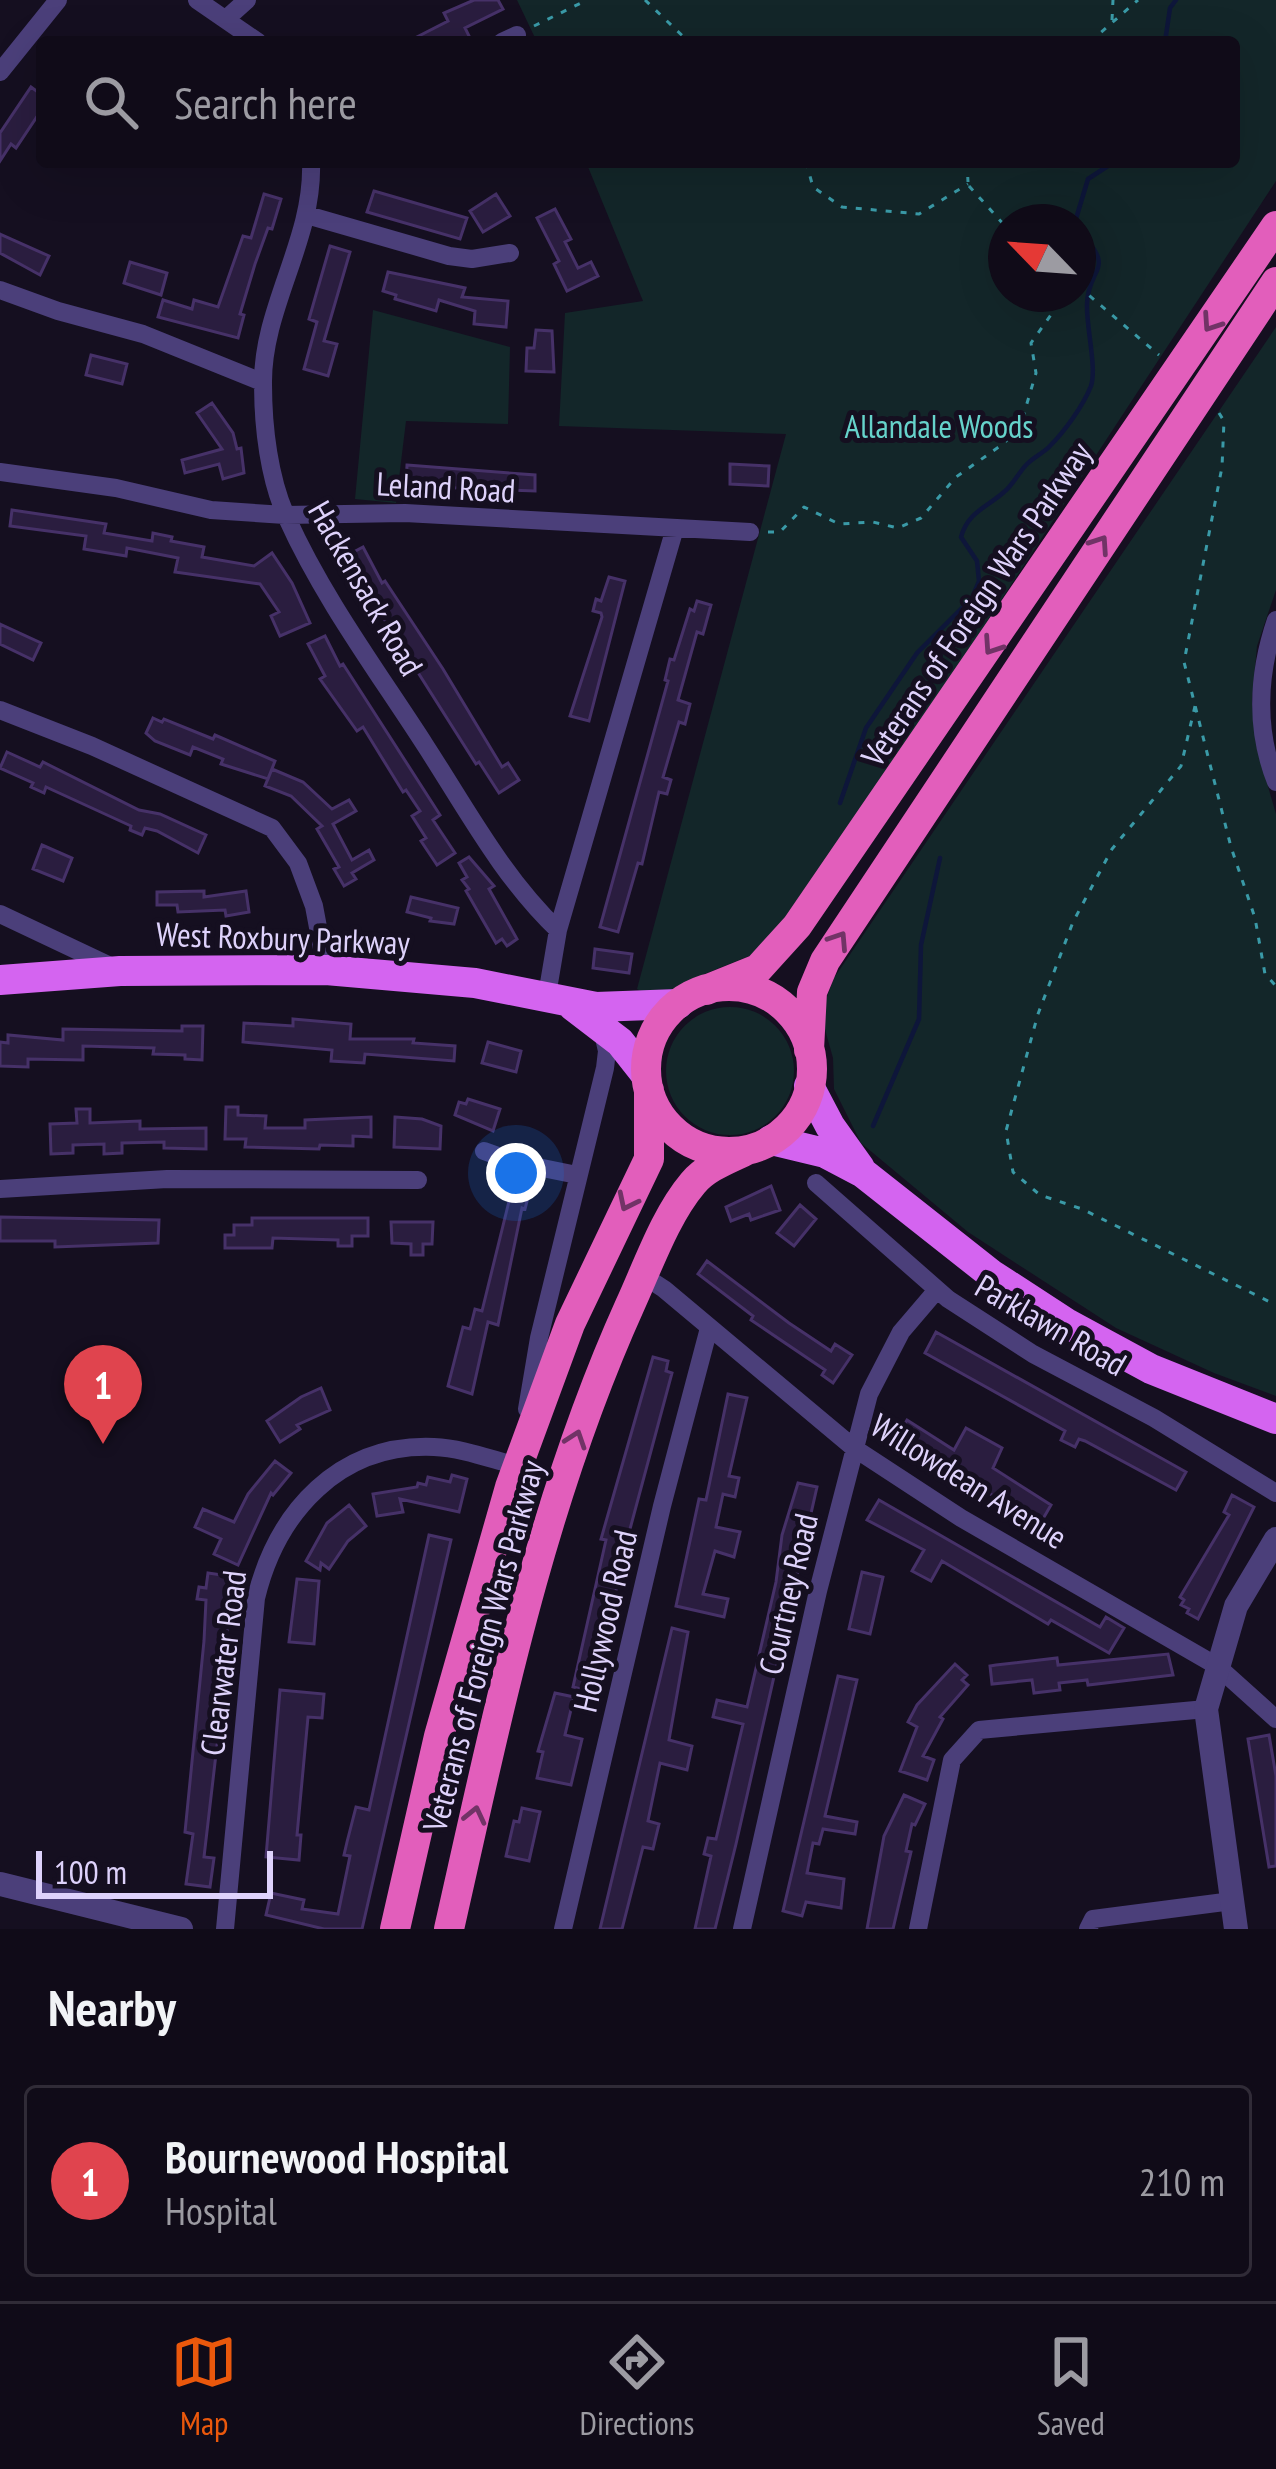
<!DOCTYPE html>
<style>
body{margin:0;font-family:"PT Sans Narrow",sans-serif;background:#191421;color:#f1f3f6}
.compass{position:absolute;left:988px;top:204px;width:108px;height:108px;border-radius:50%;background:#100b18;box-shadow:0 12px 48px #0002;rotate:295deg}
.scale{position:absolute;left:36px;bottom:30px;width:237px;box-sizing:border-box;padding-left:12px;border:6px solid #ded2fb;border-top:0;font-size:33px;line-height:42px;white-space:nowrap;color:#ded2fb;-webkit-text-stroke:9px #150f20;paint-order:stroke}
.you{position:absolute;left:516px;top:1173px;width:42px;height:42px;margin:-30px;border:9px solid #fff;border-radius:50%;background:#1a73e8;box-shadow:0 0 0 18px #1a73e833}
.badge{display:grid;place-items:center;width:78px;height:78px;border-radius:50%;background:#ea580c;color:#fff;font-size:39px;font-weight:700}
.pin{position:absolute;translate:-50% -99px;filter:drop-shadow(0 3px 6px #0008)}
.pin::after{content:'';position:absolute;top:63px;width:42px;height:36px;background:inherit;clip-path:polygon(0 0,100% 0,50% 100%)}
.list{margin:0;padding:0;list-style:none}
h2{display:flex;justify-content:space-between;align-items:center;height:156px;margin:0;padding:0 48px;font-size:51px}
h2 small{font-size:39px;font-weight:400;color:#9c9ba2}
.list li{display:grid;grid-template-columns:78px 1fr auto;gap:36px;align-items:center;box-sizing:border-box;height:192px;margin:0 24px 24px;padding:0 24px;border:3px solid #302b37;border-radius:12px}
.list b{display:block;font-size:45px;white-space:nowrap}
.list p{margin:0;font-size:39px;white-space:nowrap;color:#9c9ba2}
.list em{font-size:39px;font-style:normal;color:#9c9ba2}
.icon{flex:none;width:66px;height:66px;fill:none;stroke:currentColor;stroke-width:2;stroke-linecap:round;stroke-linejoin:round}
.map{position:relative;flex:none;width:1276px;height:1929px;overflow:hidden}
.search{position:absolute;background:#100b18;box-shadow:0 12px 48px #0002;left:36px;right:36px;top:36px;height:132px;display:flex;align-items:center;gap:30px;box-sizing:border-box;padding:0 42px;border-radius:12px;color:#9c9ba2;font-size:45px}
.sheet{height:372px;background:#100b18}
nav{display:flex;justify-content:space-around;align-items:center;box-sizing:border-box;height:168px;border-top:3px solid #302b37;background:#100b18;font-size:33px;color:#9c9ba2}
nav a{display:grid;justify-items:center;gap:6px}
nav .on{color:#ea580c}
.map>svg:first-child{display:block}
.green{fill:#132629;fill-rule:evenodd}
.lines{fill:none;stroke-linecap:round;stroke-linejoin:round}
.stream{stroke:#0e163a;stroke-width:4.5}
.building{fill:#2a1d3f;stroke:#463168;stroke-width:3}
.path{stroke:#3a9aa7;stroke-width:3;stroke-dasharray:6 9;stroke-linecap:butt}
.minor{stroke:#4b3f7a;stroke-width:18}
.tertiary{stroke:#4b3f7a;stroke-width:24}
.primary{stroke:#d464f0;stroke-width:30}
.trunk{stroke:#e25ebb;stroke-width:30}
.oneway{stroke:#713366}
.labels{text-anchor:middle;stroke-width:10;stroke-linejoin:round;paint-order:stroke}
.park-label{font-size:33px;fill:#66d3cb;stroke:#150f20}
.street-label{font-size:33px;fill:#ded2fb;stroke:#150f20}
</style>
<div class="map">
<svg width="1276" height="1929" viewBox="0 0 1276 1929">
<rect width="100%" height="100%" fill="#150f20"/>
<path class="green" d="M517 0H1276V181L774 946 697 977 656 999 637 989 786 434 559 426 565 313 643 301 586 162H1234V42H537ZM1006 222H1078V294H1006Z
M373 310 510 347 508 424 406 421 396 503 355 499Z
M1276 327V590L1257 646 1252 700 1256 745 1276 814V1396L1214 1373 1116 1328 968 1232 861 1143 834 1089 833 1058 824 1026 825 1002 834 978Z
M666 1071a64 64 0 1 1 128 0a64 64 0 1 1-128 0Z"/>
<g class="lines">
<path class="stream" d="M1165 42 1170 8 1176 0
M1075 222 1088 179 1114 162
M840 803 866 728 917 653 972 598 979 581 977 561 961 537C968 512 986 508 1004 492 1013 485 1019 472 1027 464 1034 457 1043 453 1049 447 1065 431 1083 406 1091 386 1097 368 1086 326 1087 304 1088 266 1118 270 1078 231
M873 1126 919 1019 921 945 940 858"/>
</g>
<path class="building" d="M474 0H498L503 9 465 28 469 36 458 42H407L448 21 444 13Z
M31 87 42 95V109L16 148 11 144 0 161V133Z
M374 191 467 218 460 239 367 212Z
M264 194 281 199 272 229 268 228 255 264 240 314 244 315 238 338 158 317 163 300 192 309 194 300 218 307 243 236 251 238Z
M496 194 510 216 483 232 470 211Z
M555 209 571 239 565 242 578 268 591 262 598 276 567 291 554 264 559 261 537 218Z
M0 234 49 256 40 275 0 253Z
M330 246 350 252 324 341 337 344 328 376 304 369 317 322 309 319Z
M130 262 167 273 161 295 124 283Z
M388 272 465 288 462 297 508 301 506 327 474 324 475 311 439 300 436 311 395 299 396 295 383 291Z
M536 330 552 331 554 372 526 371 527 348H534Z
M91 355 127 364 122 384 86 375Z
M212 403 233 433 237 449 241 448 244 473 223 479 219 464 185 473 182 460 222 449 197 413Z
M730 464 769 466 768 486 730 484Z
M407 465 535 475V491L406 486Z
M12 510 106 524 104 533 152 541 153 533 172 537 171 541 204 547 202 557 254 566 272 553 292 583 310 623 280 636 271 616 279 612 260 584 175 572 178 558 127 548 126 556 84 549 86 536 10 526Z
M363 547 382 583 385 581 443 669 502 767 508 763 519 780 499 793 479 762 476 764 367 592 350 554Z
M609 577 625 581 589 721 570 716 602 617 601 613 593 611 596 599 601 601Z
M697 601 711 605 703 634 697 632 678 700 690 704 685 724 679 722 663 777 671 780 667 794 659 792 642 864 638 863 618 932 600 927 668 681 665 680 670 659 674 660 690 609 694 611Z
M0 624 41 643 33 660 0 644Z
M325 636 340 666 343 664 440 815 433 820 455 853 437 865 421 841 426 838 412 816 420 811 406 790 403 792 363 727 357 731 320 679 325 676 308 644Z
M153 718 162 722 164 719 213 739 215 735 275 761 268 779 221 764 223 759 193 747 190 755 155 741 146 733Z
M7 752 40 767 43 762 139 810 160 814 206 835 198 853 157 831 145 828 142 835 130 830 131 826 46 787 44 793 31 787 33 783 0 768Z
M272 769 303 782 332 809 349 800 356 811 333 824 352 860 369 850 374 860 352 873 356 879 344 886 334 869 339 867 317 829 322 826 291 796 265 786Z
M42 845 72 858 63 881 33 869Z
M469 857 494 886 489 889 517 939 507 946 502 939 496 943 466 891 469 889 462 880 467 877 459 863Z
M204 891V897L246 891 249 912 226 916 225 910 178 912 177 905H157V892Z
M411 897 458 908 454 924 430 921 431 918 407 912Z
M595 949 632 954 629 973 593 968Z
M293 1019 351 1024 350 1039H414L413 1043 455 1046 454 1061 365 1054 364 1063 331 1061 332 1050 243 1042 244 1023 293 1026Z
M182 1026H203L202 1060 185 1059V1055L153 1054 154 1048 83 1046V1060L28 1059V1067L0 1066V1042L8 1043V1035L63 1040V1029L182 1031Z
M488 1042 521 1051 516 1072 482 1063Z
M468 1099 500 1109 493 1131 455 1115 459 1102 466 1104Z
M226 1107H238V1115L266 1116 265 1128H305V1120L371 1117V1137L353 1136V1146L320 1145 319 1149 245 1147 246 1139H225Z
M76 1109H90V1123L140 1121V1129L206 1128V1149L164 1148V1142L122 1143V1153L104 1154V1144L73 1145V1153L51 1154 50 1124 77 1123Z
M395 1117 422 1119 441 1126 440 1149 394 1147Z
M513 1185 530 1189 525 1209 522 1208 498 1325 488 1322 472 1394 448 1386 463 1327 470 1329 475 1309 482 1311Z
M771 1186 780 1210 751 1220 749 1214 731 1221 726 1207Z
M800 1205 816 1219 794 1246 777 1233Z
M0 1217 159 1220 158 1243 55 1247V1241H0Z
M252 1218H368V1236H352V1246H338V1240L273 1238 272 1248H225V1235H234V1225H252Z
M391 1222H433L432 1244H423V1255H411V1244L392 1243Z
M707 1261 789 1323 831 1351 835 1344 852 1355 833 1383 822 1375 825 1370 751 1320 753 1316 698 1274Z
M936 1332 1186 1472 1176 1490 1085 1441 1079 1439 1075 1447 1061 1440 1065 1431 925 1353Z
M653 1357 668 1361 666 1371 672 1373 630 1529 593 1692 573 1687 606 1540 601 1539Z
M321 1388 330 1410 297 1425 300 1429 280 1442 267 1421 301 1397Z
M728 1394 747 1398 729 1476 739 1478 735 1497 723 1494 716 1527 740 1532 734 1557 715 1551 703 1594 728 1599 724 1617 676 1606 699 1499 706 1500Z
M907 1420 954 1450 966 1428 1002 1448 993 1468 1051 1505 1040 1524 892 1435 898 1422 904 1425Z
M275 1461 291 1473 273 1495 271 1493 238 1565 214 1554 221 1539 195 1527 203 1509 234 1522 248 1494Z
M452 1475 467 1479 459 1512 400 1499 403 1512 377 1516 373 1494 417 1487 418 1483 426 1485 428 1477 450 1482Z
M798 1483 817 1487 736 1844 715 1929H695L711 1856 704 1854 708 1838 716 1839 743 1724 713 1717 717 1700 747 1707 776 1582 782 1535Z
M1232 1495 1254 1507 1198 1619 1187 1613 1189 1609 1181 1605 1184 1600 1180 1597 1229 1515 1224 1512Z
M879 1500 1100 1627 1106 1617 1124 1628 1109 1653 1051 1620 1048 1624 942 1561 931 1581 912 1571 924 1550 867 1520Z
M349 1505 366 1526 348 1541 329 1569 321 1563 320 1570 306 1561 327 1523Z
M429 1535 451 1540 362 1929H324L266 1915 271 1893 304 1900 302 1909 338 1914 350 1856 344 1855 347 1842 356 1807 369 1810Z
M862 1572 883 1577 870 1634 849 1629Z
M208 1573 236 1577 230 1604 225 1650 228 1651 204 1857 214 1858 210 1887 186 1884 193 1834 185 1832 204 1641 206 1600 197 1599 199 1587 206 1588Z
M297 1579 319 1581 314 1644 289 1642Z
M672 1628 688 1632 669 1740 692 1746 687 1770 660 1763 648 1821 659 1824 653 1849 643 1847 622 1929H600Z
M1168 1654 1173 1675 1088 1685 1087 1680 1059 1683 1060 1690 1034 1693 1032 1680 992 1684 990 1666 996 1665 1057 1658 1058 1665Z
M955 1664 967 1675 962 1680 968 1685 940 1717 943 1719 923 1756 934 1760 927 1780 900 1771 917 1727 908 1722 917 1705Z
M838 1676 857 1680 825 1816 857 1822 855 1834 823 1829 819 1844 813 1843 807 1873 844 1879 841 1908 806 1902 802 1916 783 1911Z
M280 1690 324 1694 322 1718 308 1717 297 1835H301L299 1860 266 1857Z
M555 1693 574 1697 565 1735 582 1739 571 1785 537 1778 543 1752 538 1751Z
M1269 1735 1276 1776V1866L1269 1867 1248 1739Z
M904 1795 925 1804 915 1825 912 1824 906 1851 911 1852 893 1929H867L884 1836Z
M522 1808 540 1812 529 1861 506 1856 514 1821 519 1822Z"/>
<g class="lines">
<path class="path" d="M645 0 689 42
M1112 20 1113 0
M534 26 587 0
M1090 42 1138 0
M806 162 813 187 842 207 919 214 968 184
M967 162 968 182
M969 186 1006 227
M1078 286 1159 355
M1219 413 1224 421 1222 467 1184 662 1231 847 1255 918 1265 974 1276 986
M768 532H780L804 507 839 524 873 522 898 528 921 518 956 477 1003 444 1020 427 1036 373 1031 343 1053 312 1057 294
M1195 706 1181 766 1112 849 1073 922 1038 1014 1006 1131 1013 1172 1040 1195 1082 1209 1276 1305"/>
<path class="minor" d="M197 0 258 42
M227 18 247 0
M502 42 517 35
M0 72 58 0
M311 162C314 240 262 307 263 384 263 427 269 479 287 518 323 598 378 672 425 745 466 808 503 878 558 930
M307 215 449 256 472 259 510 253
M0 290 58 311 143 334 262 382
M0 472 116 488 211 510 285 515 405 513 750 532
M1276 620C1258 673 1255 729 1276 782
M0 710 92 746 272 828 298 863 314 906 326 970
M0 914 110 966
M547 995 558 930 675 528
M484 1151 518 1163 577 1175
M816 1183 948 1299 1033 1354 1154 1418 1276 1493
M0 1189 167 1179 418 1180
M644 1276 664 1289 854 1448 961 1518 1217 1666 1276 1719
M527 1409 539 1338 605 1068 607 1051 603 1033
M225 1929 256 1598C277 1512 339 1443 434 1447 462 1448 490 1459 517 1466L518 1460
M563 1929 662 1506 709 1328
M742 1929 818 1591 869 1394 901 1332 936 1291
M918 1929 952 1760 979 1730 1206 1709
M1088 1929 1093 1919 1232 1901"/>
<path class="tertiary" d="M0 1884 181 1929
M1236 1929 1206 1709 1236 1606 1276 1539"/>
<path class="primary" d="M0 980 120 971 326 970 475 983 596 1007 678 1004
M573 1006 620 1042 646 1075
M809 1086 830 1126 860 1168
M771 1140 825 1153 863 1173 991 1274 1068 1324 1151 1369 1276 1419"/>
<path class="trunk" d="M646 1069a83 83 0 1 1 166 0a83 83 0 1 1-166 0Z
M706 990 758 969 797 926 1276 226
M809 1050 812 992 825 961 1276 282
M395 1929 439 1736 510 1487 570 1324 649 1159V1090
M449 1929C497 1717 540 1504 630 1305 648 1266 665 1216 693 1183 706 1167 729 1159 747 1150"/>
</g>
<defs><path id="oneway-chevron" d="M-2-3.5L2.5 0L-2 3.5" fill="none" stroke-width="1.6" stroke-linecap="round" stroke-linejoin="round" transform="scale(3)"/></defs>
<g class="oneway">
<use href="#oneway-chevron" transform="translate(1211 323) rotate(124)"/>
<use href="#oneway-chevron" transform="translate(1100 544) rotate(-56)"/>
<use href="#oneway-chevron" transform="translate(992 646) rotate(124)"/>
<use href="#oneway-chevron" transform="translate(839 940) rotate(-57)"/>
<use href="#oneway-chevron" transform="translate(627 1202) rotate(116)"/>
<use href="#oneway-chevron" transform="translate(576 1439) rotate(-71)"/>
<use href="#oneway-chevron" transform="translate(475 1815) rotate(-77)"/>
</g>
<g class="labels">
<g class="park-label">
<text x="939" y="438">Allandale Woods</text>
</g>
<g class="street-label">
<text transform="translate(446 487) rotate(3)" y="12">Leland Road</text>
<text transform="translate(366 588) rotate(60)" y="12">Hackensack Road</text>
<text transform="translate(976 604) rotate(-56)" y="12">Veterans of Foreign Wars Parkway</text>
<text transform="translate(283 938) rotate(2)" y="12">West Roxbury Parkway</text>
<text transform="translate(1051 1325) rotate(30)" y="12">Parklawn Road</text>
<text transform="translate(969 1481) rotate(32)" y="12">Willowdean Avenue</text>
<text transform="translate(788 1594) rotate(-77)" y="12">Courtney Road</text>
<text transform="translate(605 1621) rotate(-77)" y="12">Hollywood Road</text>
<text transform="translate(483 1646) rotate(-75)" y="12">Veterans of Foreign Wars Parkway</text>
<text transform="translate(223 1663) rotate(-83)" y="12">Clearwater Road</text>
</g>
</g>
</svg>
<svg class="compass" viewBox="-18 -18 36 36"><path d="M0-13l5 13h-10z" fill="#e53935"/><path d="M0 13l5-13h-10z" fill="#9c9ba2"/></svg>
<div class="scale">100 m</div>
<div class="you"></div>
<div class="pin badge" style="left:103px;top:1444px;background:#e0444e">1</div>
<div class="search"><svg class="icon" aria-label="search" viewBox="0 0 24 24"><circle cx="10" cy="10" r="6"/><path d="M15 15l6 6"/></svg>Search here</div>
</div>
<section class="sheet">
<h2>Nearby<small></small></h2>
<ul class="list">
<li><span class="badge" style="background:#e0444e">1</span><div><b>Bournewood Hospital</b><p>Hospital</p></div><em>210 m</em></li>
</ul>
</section>
<nav>
<a class="on"><svg class="icon" aria-label="map" viewBox="0 0 24 24"><path d="M3 6l6-2 6 2 6-2v14l-6 2-6-2-6 2zM9 4v14M15 6v14"/></svg>Map</a>
<a><svg class="icon" aria-label="directions" viewBox="0 0 24 24"><path d="M12 3l9 9-9 9-9-9zM9 14v-3h6M13 9l2 2-2 2"/></svg>Directions</a>
<a><svg class="icon" aria-label="saved" viewBox="0 0 24 24"><path d="M7 4h10v16l-5-4-5 4z"/></svg>Saved</a>
</nav>
